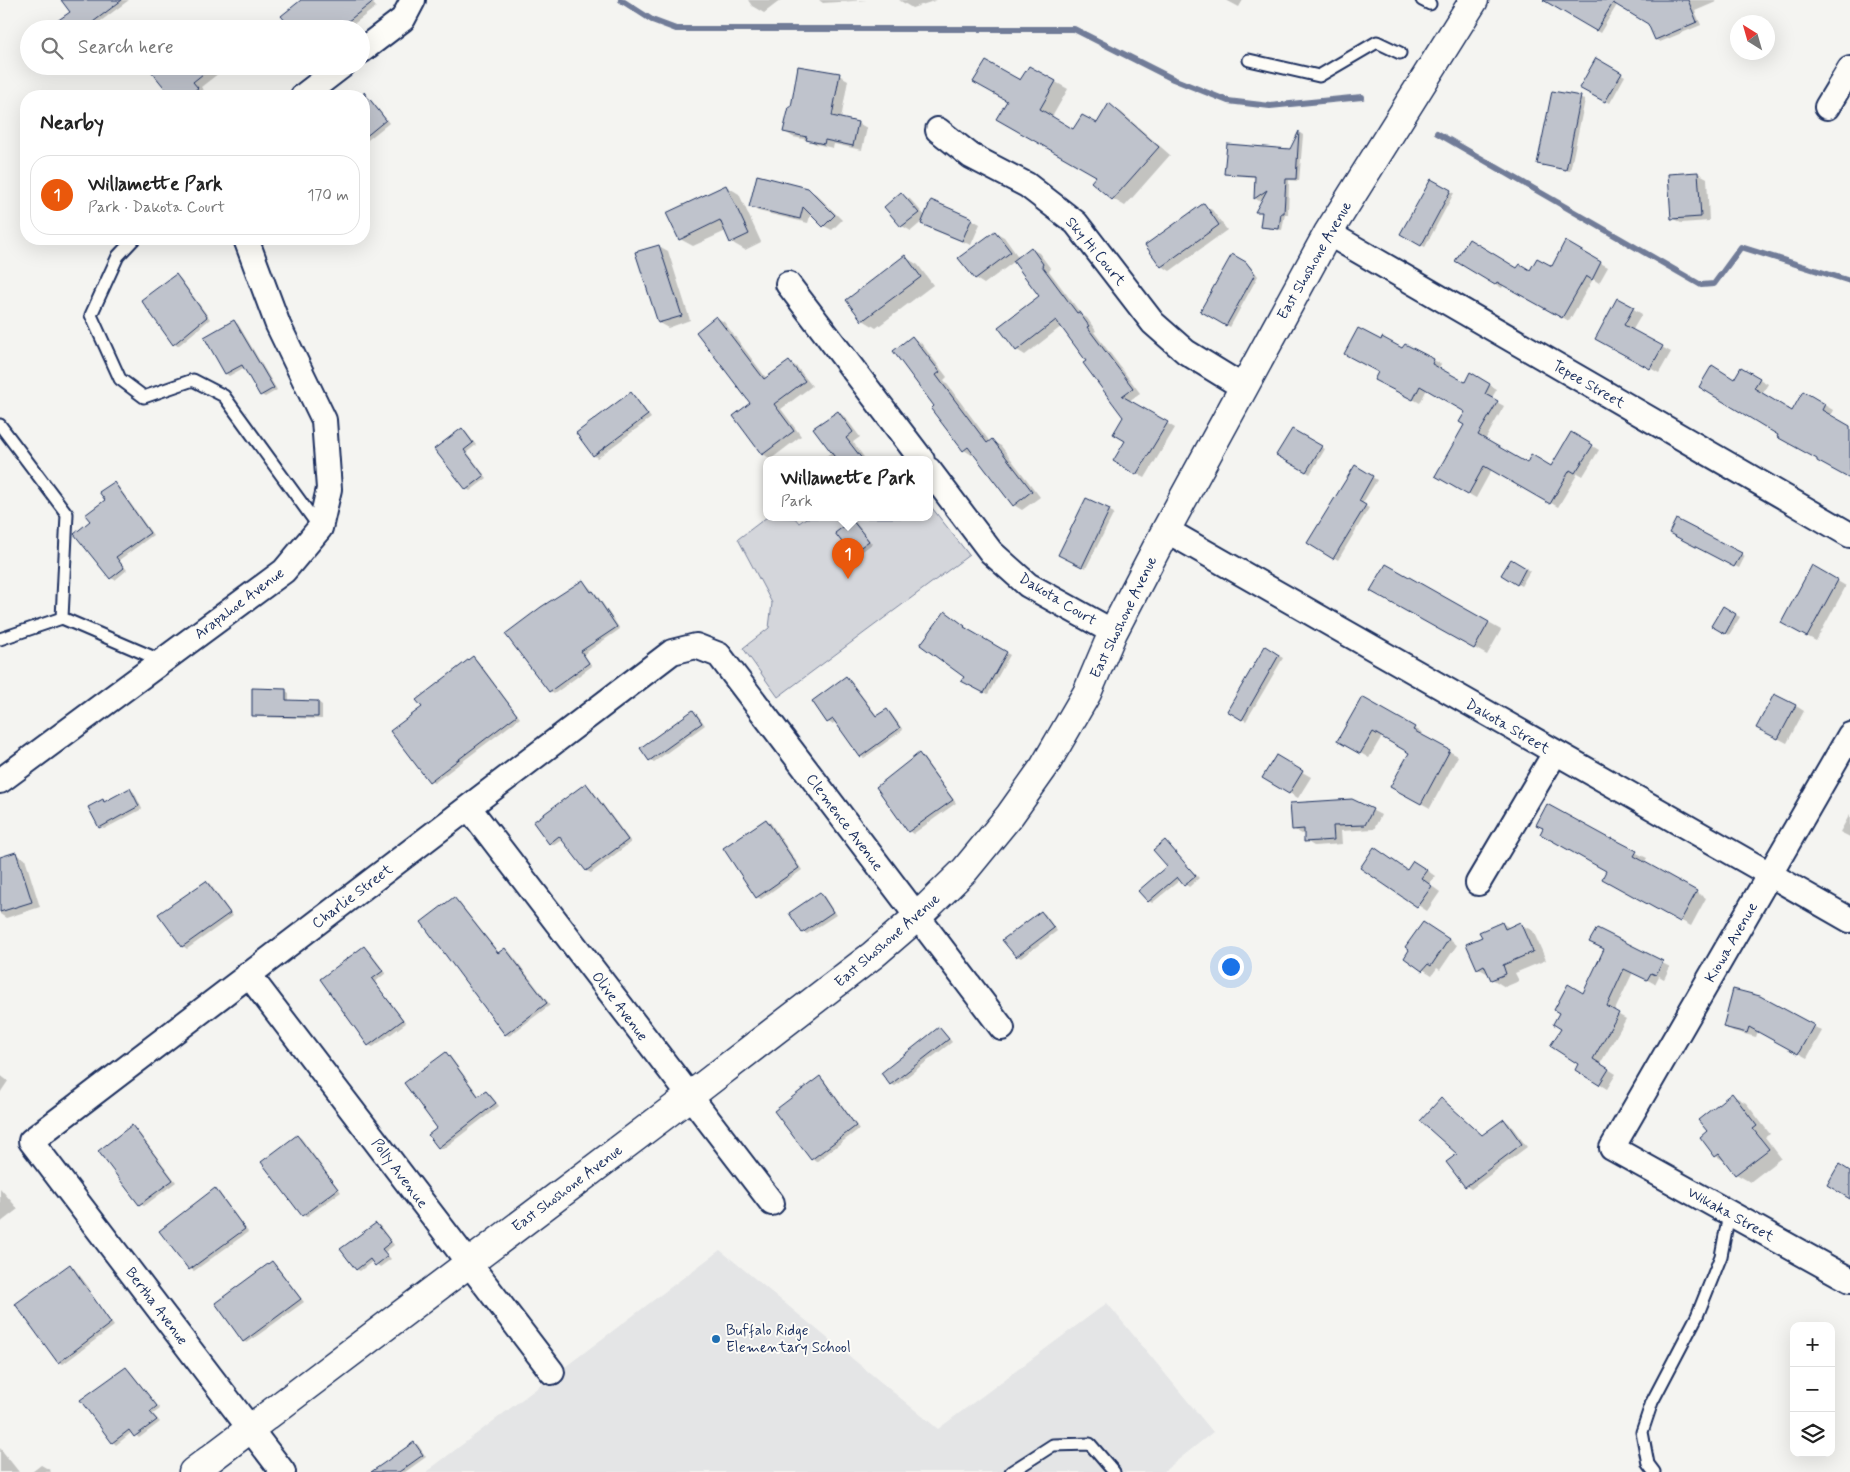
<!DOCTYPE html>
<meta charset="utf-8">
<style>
body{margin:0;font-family:Mynerve,sans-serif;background:#f6f6f6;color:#222}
.controls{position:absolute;right:15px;bottom:15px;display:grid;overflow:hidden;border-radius:10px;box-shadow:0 5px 20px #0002}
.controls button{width:45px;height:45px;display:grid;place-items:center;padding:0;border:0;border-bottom:1px solid #e0e0e0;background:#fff;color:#222;font:25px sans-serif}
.compass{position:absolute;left:1730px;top:15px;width:45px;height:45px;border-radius:50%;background:#fff;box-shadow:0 5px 20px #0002;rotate:323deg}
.you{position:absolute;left:1230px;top:966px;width:18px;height:18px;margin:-12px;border:4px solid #fff;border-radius:50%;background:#1a73e8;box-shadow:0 0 0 8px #1a73e833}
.badge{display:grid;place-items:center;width:32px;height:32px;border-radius:50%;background:#ea580c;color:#fff;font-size:16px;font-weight:700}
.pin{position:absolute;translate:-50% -41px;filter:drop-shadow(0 1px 2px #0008)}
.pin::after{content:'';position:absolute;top:26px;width:18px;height:15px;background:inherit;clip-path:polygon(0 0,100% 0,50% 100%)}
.popup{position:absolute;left:763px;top:456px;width:170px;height:65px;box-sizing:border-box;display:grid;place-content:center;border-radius:10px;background:#fff;filter:drop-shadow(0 1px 4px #0005);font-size:16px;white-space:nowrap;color:#767676}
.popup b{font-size:19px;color:#222}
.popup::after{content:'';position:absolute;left:50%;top:100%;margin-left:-10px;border:10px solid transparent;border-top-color:#fff}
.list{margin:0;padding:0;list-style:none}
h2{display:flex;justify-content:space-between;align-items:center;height:65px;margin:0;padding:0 20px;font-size:21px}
h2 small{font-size:16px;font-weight:400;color:#767676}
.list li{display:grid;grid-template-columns:32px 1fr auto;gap:15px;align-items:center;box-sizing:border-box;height:80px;margin:0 10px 10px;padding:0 10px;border:1px solid #e0e0e0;border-radius:20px}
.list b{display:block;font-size:19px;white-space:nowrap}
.list p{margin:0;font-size:16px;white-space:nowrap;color:#767676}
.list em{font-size:16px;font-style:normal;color:#767676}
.icon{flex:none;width:28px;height:28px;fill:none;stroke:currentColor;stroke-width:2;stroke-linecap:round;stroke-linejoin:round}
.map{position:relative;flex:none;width:1850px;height:1472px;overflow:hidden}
.search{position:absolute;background:#fff;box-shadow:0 5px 20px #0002;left:20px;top:20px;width:350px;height:55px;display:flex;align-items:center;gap:12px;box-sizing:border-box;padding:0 18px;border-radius:28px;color:#767676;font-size:19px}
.panel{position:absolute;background:#fff;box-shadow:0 5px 20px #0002;left:20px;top:90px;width:350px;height:155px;border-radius:20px}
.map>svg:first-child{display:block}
.built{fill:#e4e5e6}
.green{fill:#d4d6db;stroke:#78829c}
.shadow{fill:#0003}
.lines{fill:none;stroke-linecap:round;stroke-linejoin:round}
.stream{stroke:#717c98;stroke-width:6}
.building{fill:#bfc3cc;stroke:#1b2f5e}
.lane-casing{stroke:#1b2f5e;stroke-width:15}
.street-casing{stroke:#1b2f5e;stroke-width:28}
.secondary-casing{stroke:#1b2f5e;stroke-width:31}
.lane{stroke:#fdfcf7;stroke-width:11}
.street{stroke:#fdfcf7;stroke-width:24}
.secondary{stroke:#fdfcf7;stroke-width:28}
.poi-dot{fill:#1f6fb2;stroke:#fdfcf7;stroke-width:2}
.labels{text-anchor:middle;stroke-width:4;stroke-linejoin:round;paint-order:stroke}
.street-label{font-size:15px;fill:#1b2f5e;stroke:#fdfcf7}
.poi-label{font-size:15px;fill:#1b2f5e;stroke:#fdfcf7;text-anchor:start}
</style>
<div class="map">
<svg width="1850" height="1472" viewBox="0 0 1850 1472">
<rect width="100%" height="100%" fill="#f4f4f1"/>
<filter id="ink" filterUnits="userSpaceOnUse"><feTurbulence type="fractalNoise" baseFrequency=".02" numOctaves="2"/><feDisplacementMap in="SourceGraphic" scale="10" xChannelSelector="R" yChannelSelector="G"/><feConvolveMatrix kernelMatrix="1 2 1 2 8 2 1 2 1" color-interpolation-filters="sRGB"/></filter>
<g filter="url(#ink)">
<path class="built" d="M720 1250 938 1429 1107 1303 1213 1432 1163 1472H426Z"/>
<path class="green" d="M929 504 969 555 778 697 743 648 769 628 772 603 738 539 767 517 795 518 799 523 806 518H929Z"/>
<path class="shadow" d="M62 0H129L90 29H83Z
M303 0H370L376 7 355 23Z
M748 0H781L764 13 752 6Z
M819 0H867L823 3Z
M899 0H937L912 8Z
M1226 0H1243L1239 7Z
M1560 0H1608L1617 5 1600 33 1557 7Z
M1624 0H1715L1716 2 1695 11 1701 25 1660 42 1656 40 1649 23Z
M1596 60 1625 76 1610 103 1581 87Z
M151 66H228L201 87 206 93 202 96H172L149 68Z
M1029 67 1068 89 1052 117 1074 130 1097 125 1109 105 1121 112 1170 155 1125 206 1113 199 1093 182 1098 176 998 119Z
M839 75 848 80 841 119 858 123 867 128 862 150 834 144 833 148 816 144 808 140 793 137 785 132Z
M1553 92 1585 100 1570 171 1538 164Z
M368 99 372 101 389 123 364 143V102Z
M1300 133 1303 135 1299 181 1289 180 1288 214H1285L1282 230 1265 228 1261 226 1263 213 1257 211 1265 196 1259 201 1256 199V177L1229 175 1225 173 1290 150Z
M1698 173 1707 178 1709 221 1681 223 1672 218Z
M1431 181 1454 193 1425 247 1402 234Z
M726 186 739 194 761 242 745 250 731 242 726 231 693 246 680 239Z
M807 189 816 194 842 220 832 230 824 226 811 213 808 223 758 211 750 206Z
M901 194 910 199 926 217 971 219 980 224 971 245 931 229 923 224 925 219 911 231 902 226 885 207Z
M1204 205 1212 210 1227 230 1170 271 1162 266Z
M995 232 1004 237 1019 258 1031 249 1039 253 1051 269 1049 271 1082 315 1087 318 1096 331 1094 332 1140 393 1129 401 1175 428 1145 478 1115 461 1127 441 1125 417 1062 326 1025 355 1017 350 1041 296 1015 261 984 284 976 279Z
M1565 242 1582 251 1578 257 1581 258 1584 252 1589 255V257L1608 267 1599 283 1593 279 1569 321 1504 284 1502 288 1457 261 1531 272 1553 268Z
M659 246 668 251 690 320 668 328 659 323Z
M1232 256 1250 266 1258 276 1230 327 1202 311Z
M905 257 918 265 933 285 876 328 863 320Z
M177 276 180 278 210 319 178 346 174 344Z
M1618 300 1642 314 1632 331 1671 352 1659 373 1596 338Z
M716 317 724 322 767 379 789 362 797 367 812 386 781 409 801 436 771 459 763 454 752 404Z
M234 321 238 324 277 390 265 397 261 395 245 367 229 376 225 373Z
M913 338 921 343 947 377 944 380 990 442 992 441 1001 446 1040 497 1022 510 1014 505 974 454 972 455 964 450 936 406Z
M1381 342 1403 350 1405 345 1441 364 1438 369 1465 384 1471 374 1497 389 1491 399 1504 406 1485 440 1527 464 1551 467 1572 434 1599 450 1583 476 1578 473 1558 507 1492 469 1476 498 1437 476 1466 425 1467 412 1427 389 1420 403 1383 383 1379 372Z
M1742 369 1768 384 1762 394 1792 412 1804 393 1833 410 1830 416 1850 427V478L1779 435 1735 380Z
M631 394 635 396 651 418 597 458 594 455Z
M838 412 845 417 860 437 853 442 866 460H820L832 452Z
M462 429 466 432 476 445 467 452 487 478 470 491 467 489Z
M1292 430 1325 449 1310 474 1278 455Z
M1355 467 1377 480 1362 504 1369 508 1338 560 1309 542Z
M114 483 118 486 153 535 119 560 127 570 115 580 111 578 92 521 106 500Z
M1087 499 1114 513 1086 568 1064 556Z
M852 521 856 523 872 544 856 556 852 553 837 533Z
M1677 521 1745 556 1739 568 1671 533Z
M1511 561 1530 571 1521 586 1503 575Z
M1386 565 1501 630 1487 655 1372 591Z
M1813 567 1846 586 1816 641 1782 623Z
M583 581 597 595 620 629 584 654 592 666 554 694 550 691 506 634Z
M1723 608 1740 617 1729 635 1713 626Z
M949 615 982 639 1010 655 988 694 963 680 965 676Z
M1265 648 1283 658 1246 721 1228 711Z
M473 658 477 660 520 718 434 783 430 781 423 708Z
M846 677 850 680 878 717 887 710 891 713 903 730 864 758 860 756 836 722 832 724 828 722Z
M286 691 289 693V702H318L322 705V719L257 717 253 715Z
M1363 699 1423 733 1421 736 1458 756 1430 808 1391 787 1410 753 1382 736 1369 758 1338 740Z
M1796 706 1804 711 1787 743 1766 732Z
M693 712 697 714 705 725 654 762 650 760Z
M920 755 923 757 956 803 913 834 909 831 877 787Z
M1276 757 1311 777 1298 798 1264 778Z
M586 785 590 787 631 842 591 873 587 871 563 839 554 845 550 843Z
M130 790 134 792 142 809 104 829 100 827 103 801 105 802Z
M1352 800 1381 815 1374 829 1341 831 1342 844 1314 846 1306 841 1305 834H1302L1293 829Z
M1850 814V837L1840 832Z
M766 820 770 822 802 870 761 899 757 897Z
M1611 841 1647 858 1644 863 1706 898 1691 926 1614 885 1607 871Z
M1165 842 1199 878 1189 887 1180 880 1152 903 1149 901 1168 866Z
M16 854 25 859 40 907 6 918 0 914V859Z
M1361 867 1408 871 1422 867 1435 876 1429 884 1440 892 1427 911Z
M206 882 210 884 233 916 187 949 183 946Z
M820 893 824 896 836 915 807 934 803 932Z
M454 899 458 901 499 953 505 949 509 951 550 1005 509 1036 505 1034Z
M1041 912 1045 914 1057 931 1021 958 1017 956Z
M1502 923 1510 928 1520 924 1533 931 1546 960 1515 973 1519 981 1505 987 1492 979 1490 975 1478 968 1483 938Z
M1432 928 1457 945 1440 970 1437 968 1432 975 1405 958Z
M1597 929 1670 967 1664 979 1659 976 1655 984 1633 972 1614 1012 1626 1019 1600 1064 1616 1074 1607 1089 1576 1070 1580 1063 1584 995 1606 949Z
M364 948 368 950 386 973 375 982 406 1023 373 1047 369 1045Z
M1725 1026H1813L1822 1031 1807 1058 1758 1031 1756 1037 1733 1031Z
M939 1028 943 1031 952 1042 895 1086 891 1084Z
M446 1054 450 1056 480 1097 486 1092 490 1094 499 1106 443 1149 439 1147V1128Z
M0 1075 8 1081 0 1093Z
M820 1078 824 1080 859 1129 816 1162 812 1159 775 1111Z
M1732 1095 1746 1103 1770 1134 1765 1137 1781 1158 1750 1182 1736 1174 1728 1163 1716 1156 1701 1137 1709 1132Z
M1441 1100 1483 1136 1504 1120 1509 1123 1527 1147 1471 1189 1466 1186 1459 1154Z
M132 1127 136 1129 176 1182 144 1206 140 1204Z
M297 1136 301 1138 341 1192 306 1217 303 1215Z
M0 1188 18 1209 0 1223Z
M215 1190 219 1192 248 1232 194 1271 190 1269Z
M376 1224 380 1226 394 1245 385 1252 391 1259 380 1267 373 1261 360 1271 356 1269Z
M272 1262 276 1265 304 1302 247 1343 243 1341Z
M70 1265 74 1268 90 1289 88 1290 114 1326 63 1364 59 1362Z
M126 1369 130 1371 160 1409 153 1414 160 1422 139 1438 132 1432 116 1445 113 1442Z
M414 1443 418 1445 426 1457 405 1472H373Z
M0 1448 19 1472H0Z
M41 1465 50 1470 51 1472H32Z"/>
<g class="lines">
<path class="stream" d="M621 0 652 20 676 29H1074L1173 79 1228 101 1270 106 1362 97
M1437 133 1701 285 1714 284 1741 247 1850 281"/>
</g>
<path class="building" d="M61 0H122L93 22 98 29 47 28 70 12Z
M301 0H375L338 29H292L281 16Z
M1543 0H1688L1697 22 1655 40 1648 24 1613 3 1596 31Z
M1596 58 1622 73 1605 102 1579 88Z
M986 61 1020 80 1029 66 1056 81 1040 109 1073 129 1082 115 1097 123 1109 103 1159 147 1112 200 1091 182 1096 176 996 119 1007 101 973 82Z
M147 66H213L193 82 198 88 187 96H171Z
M798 66 840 73 832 116 858 122 853 146 825 140 824 144 806 140 807 137 783 132 789 107H791Z
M1552 91 1581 96 1566 170 1537 164Z
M364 92 386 120 364 138Z
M1299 131 1296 179H1286L1284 213H1281L1279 229 1260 227 1262 212H1255L1267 190 1254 199 1255 176 1224 174 1227 144 1290 149Z
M1698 172 1701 217 1671 219 1668 174Z
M757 175 808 188 835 215 823 227 803 207 800 219 749 207Z
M1431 179 1451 190 1421 246 1400 234Z
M726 185 749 234 730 243 720 220 679 240 666 213Z
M901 192 919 213 901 227 884 207Z
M931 200 972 218 962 241 921 224Z
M1204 203 1219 225 1161 267 1145 245Z
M995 231 1011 252 975 279 958 258Z
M1469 239 1517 268 1520 264 1530 270 1537 258 1552 266 1565 241 1601 262 1592 280 1586 276 1562 318 1497 282 1495 285 1455 261Z
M659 245 682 316 658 323 635 252Z
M1031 247 1043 264 1042 266 1077 313 1079 312 1089 326 1087 327 1133 388 1122 396 1168 422 1136 475 1113 461 1125 441 1113 434 1123 417 1083 363 1086 361 1056 320 1016 351 998 327 1039 296 1013 261Z
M1232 254 1246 262 1255 274 1226 326 1200 311Z
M905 255 921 277 862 321 846 300Z
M176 274 207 317 173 345 141 300Z
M1617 298 1634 307 1624 325 1663 346 1650 369 1595 339Z
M716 316 764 379 789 361 805 381 774 404 794 431 762 455 733 416 750 403 696 332Z
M234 320 274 388 260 396 242 365 225 374 204 337Z
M1358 328 1381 340 1382 337 1402 348 1405 344 1434 359 1432 364 1465 382 1470 372 1490 384 1485 394 1498 401 1478 435 1527 463 1531 454 1551 466 1571 432 1593 445 1575 473 1570 470 1550 504 1484 466 1468 495 1435 476 1464 425 1459 422 1465 412 1420 386 1413 400 1374 380 1378 372 1344 354Z
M912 336 940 372 936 375 987 443 992 439 1032 491 1013 506 968 447 963 451 931 409 934 406 893 351Z
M1712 365 1734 379 1741 367 1760 378 1754 388 1792 411 1803 391 1825 404 1822 410 1850 426V479L1817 461V459L1777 437 1778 435 1699 387Z
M631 392 648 415 593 456 576 433Z
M838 411 853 432 846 438 863 460H837L813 428Z
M462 428 473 443 464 450 484 476 466 490 434 449Z
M1292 429 1322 446 1306 472 1276 455Z
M1355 465 1373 476 1359 501 1366 505 1333 559 1307 543Z
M114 482 150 533 116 557 124 568 110 579 74 534 90 521 85 515 105 500 99 492Z
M1086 498 1110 509 1082 567 1058 555Z
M1676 519 1742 553 1734 567 1669 533Z
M852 520 869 541 851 554 835 533Z
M1511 559 1526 568 1517 585 1501 575Z
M1386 564 1489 622 1474 649 1370 591Z
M1812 565 1838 580 1807 637 1781 623Z
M583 580 591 592 593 591 617 627 581 651 589 663 549 692 505 634 541 607Z
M1723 606 1736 614 1725 634 1711 626Z
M945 611 965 626 964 627 1007 652 984 693 961 681 964 677 920 645Z
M1265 646 1279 655 1242 720 1227 711Z
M473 656 517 715 429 782 390 731 422 707 416 700Z
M846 676 876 716 887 709 900 728 860 757 833 719 827 723 812 701Z
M252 688 286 689V700L318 701V717L252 716Z
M1774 694 1796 705 1778 739 1756 728Z
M1362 697 1415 727 1413 730 1450 750 1421 804 1390 787 1409 753 1373 732 1360 754 1337 741Z
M693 710 702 723 649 761 640 748Z
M919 753 953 800 908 832 876 787Z
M1276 755 1303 771 1289 794 1262 778Z
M586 783 628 840 586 871 559 836 549 844 533 822Z
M130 788 139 806 99 828 88 807 103 799 104 802Z
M1352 799 1373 809 1365 825 1333 826 1334 840 1304 842V829L1292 830 1290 803Z
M1547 804 1611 839 1612 838 1637 851 1634 856 1697 891 1680 922 1602 879 1606 871 1540 834 1543 828 1536 825Z
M766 819 799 868 756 898 723 848Z
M1165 840 1196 876 1184 886 1177 877 1148 902 1138 891 1167 866 1153 850Z
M1374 847 1407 870 1413 861 1427 870 1421 878 1432 886 1417 907 1360 868Z
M16 852 32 902 0 912V857Z
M206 881 230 913 182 947 158 914Z
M820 892 833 912 802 933 789 913Z
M454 897 498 953 505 948 547 1003 505 1035 421 922Z
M1041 911 1054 928 1016 957 1002 940Z
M1423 922 1449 939 1431 966 1428 964 1422 971 1404 958 1409 950 1405 947Z
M1502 922 1505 929 1520 922 1533 952 1503 965 1506 974 1491 980 1484 965 1477 969 1466 944 1482 937 1479 932Z
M1597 928 1663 961 1656 975 1651 973 1647 980 1624 969 1607 1006 1619 1013 1593 1059 1609 1069 1599 1085 1575 1070 1578 1064 1550 1046 1561 1029 1553 1024 1559 1013 1554 1010 1568 984 1583 993 1604 949 1589 942Z
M364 946 383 971 372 979 403 1020 368 1046 320 979Z
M1733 989 1760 996 1814 1025 1798 1054 1749 1027 1747 1033 1723 1027Z
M939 1027 949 1039 890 1085 881 1073Z
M446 1052 478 1096 486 1091 496 1103 438 1148 428 1135 437 1128 404 1083Z
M820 1076 856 1126 811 1160 774 1111Z
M1732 1093 1757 1126 1753 1129 1769 1149 1735 1175 1719 1154 1715 1157 1700 1137 1707 1131 1698 1120Z
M1441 1098 1482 1135 1504 1119 1522 1144 1465 1187 1446 1162 1457 1154 1420 1121Z
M132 1125 173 1180 139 1205 98 1151Z
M297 1135 338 1189 302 1216 261 1162Z
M1839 1164 1850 1171V1199L1827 1185Z
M215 1188 245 1229 189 1270 159 1231Z
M376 1223 391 1242 382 1249 388 1256 375 1266 370 1259 356 1270 340 1249Z
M272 1261 301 1299 243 1342 215 1303Z
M70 1264 111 1323 58 1363 15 1304Z
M126 1367 157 1406 150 1412 157 1420 134 1437 129 1430 112 1443 80 1400Z
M414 1442 423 1455 399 1472H371Z"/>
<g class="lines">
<defs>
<path id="lane" d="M1422 0 1430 4
M1249 60 1319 76 1377 42 1400 53
M134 239 118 256 91 315 120 379 144 397 193 380 224 396 319 527
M0 425 67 514 62 618
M0 639 62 618 162 661
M1011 1472 1053 1445 1090 1444 1114 1472
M1654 1472 1648 1464 1642 1432 1652 1402 1697 1316 1721 1256 1729 1214"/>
<path id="street" d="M361 51 403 19 413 0
M303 96 342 66
M1827 107 1850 69
M938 130 971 156 1027 185 1076 223 1153 323 1186 352 1243 387
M1328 233 1850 535
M788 284 922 460
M929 470 991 552 1028 585 1113 632
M1166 530 1850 920
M1850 735 1612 1148 1850 1280
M0 781 284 571 320 528 329 489 324 420 278 325 246 239
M469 808 772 1203
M1478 883 1555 753
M248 974 552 1372
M283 1472 31 1141 672 652 696 646 719 655 1002 1028"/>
<path id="secondary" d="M193 1472 690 1096 873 955 917 917 965 870 1010 815 1044 767 1087 693 1113 632 1166 530 1328 233 1474 0"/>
</defs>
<use href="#lane" class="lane-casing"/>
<use href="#street" class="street-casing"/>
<use href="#secondary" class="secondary-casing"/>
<use href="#lane" class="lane"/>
<use href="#street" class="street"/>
<use href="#secondary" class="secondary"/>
</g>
</g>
<circle class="poi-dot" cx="716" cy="1339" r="5"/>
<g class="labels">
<g class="street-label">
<text transform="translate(1096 251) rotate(50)" y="5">Sky Hi Court</text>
<text transform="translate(1314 260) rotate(-60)" y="5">East Shoshone Avenue</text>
<text transform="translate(1589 384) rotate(30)" y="5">Tepee Street</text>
<text transform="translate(1058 599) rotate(31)" y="5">Dakota Court</text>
<text transform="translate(239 603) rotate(-37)" y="5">Arapahoe Avenue</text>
<text transform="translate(1123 617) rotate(-64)" y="5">East Shoshone Avenue</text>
<text transform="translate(1508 726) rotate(30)" y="5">Dakota Street</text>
<text transform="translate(845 822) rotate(53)" y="5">Clemence Avenue</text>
<text transform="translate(352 896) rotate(-37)" y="5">Charlie Street</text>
<text transform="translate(887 940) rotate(-41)" y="5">East Shoshone Avenue</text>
<text transform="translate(1731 942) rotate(-60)" y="5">Kiowa Avenue</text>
<text transform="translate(620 1006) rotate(53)" y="5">Olive Avenue</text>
<text transform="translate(400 1173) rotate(53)" y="5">Polly Avenue</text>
<text transform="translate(567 1188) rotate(-37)" y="5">East Shoshone Avenue</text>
<text transform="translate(1731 1214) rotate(29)" y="5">Wikaka Street</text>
<text transform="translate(157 1306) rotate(53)" y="5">Bertha Avenue</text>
</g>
<g class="poi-label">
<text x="726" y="1335">Buffalo Ridge<tspan x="726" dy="17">Elementary School</tspan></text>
</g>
</g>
</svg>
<div class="controls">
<button>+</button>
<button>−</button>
<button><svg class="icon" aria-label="layers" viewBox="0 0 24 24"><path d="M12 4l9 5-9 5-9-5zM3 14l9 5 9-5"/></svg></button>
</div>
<svg class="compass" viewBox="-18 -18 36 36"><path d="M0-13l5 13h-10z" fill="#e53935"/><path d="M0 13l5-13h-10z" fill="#767676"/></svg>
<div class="you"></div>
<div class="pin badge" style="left:848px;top:579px">1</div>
<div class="popup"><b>Willamette Park</b>Park</div>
<div class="search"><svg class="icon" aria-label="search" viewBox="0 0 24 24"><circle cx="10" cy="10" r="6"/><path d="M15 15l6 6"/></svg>Search here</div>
<section class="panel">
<h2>Nearby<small></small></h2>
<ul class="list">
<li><span class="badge">1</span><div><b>Willamette Park</b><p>Park · Dakota Court</p></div><em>170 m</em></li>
</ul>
</section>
</div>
